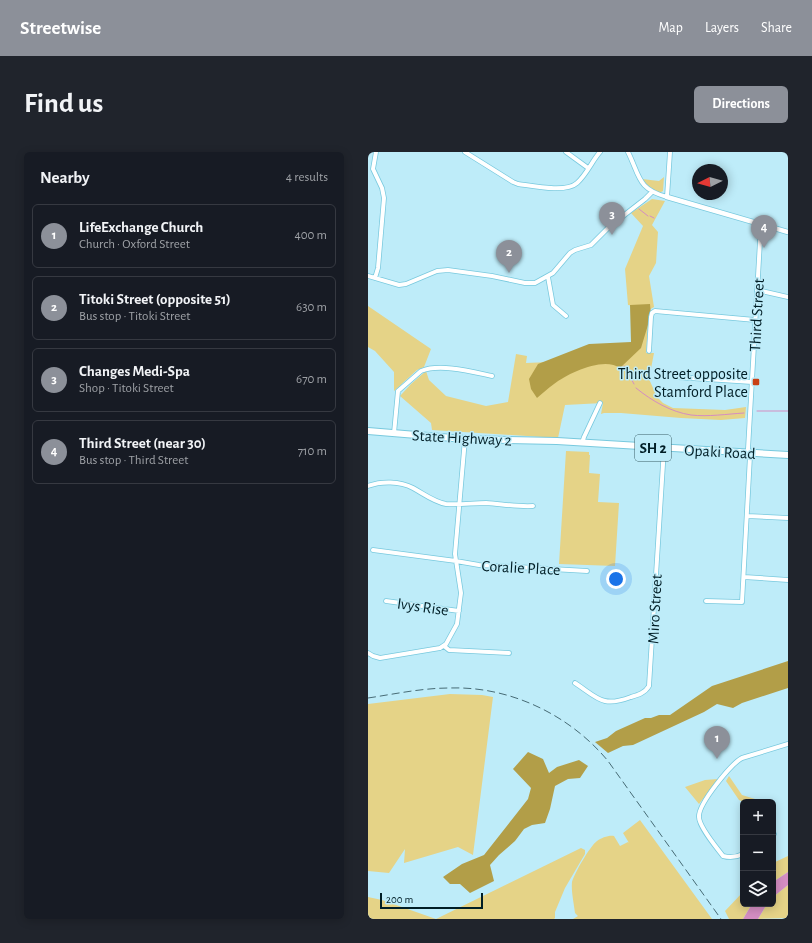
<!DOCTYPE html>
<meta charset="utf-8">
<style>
body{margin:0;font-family:"Alegreya Sans",sans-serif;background:#20242c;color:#f1f3f6}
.controls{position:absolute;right:12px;bottom:12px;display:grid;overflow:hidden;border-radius:6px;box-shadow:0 2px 10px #0003}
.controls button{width:36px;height:36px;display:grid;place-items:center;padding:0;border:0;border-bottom:1px solid #363941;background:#171b24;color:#f1f3f6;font:20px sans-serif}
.compass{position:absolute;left:324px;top:12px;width:36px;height:36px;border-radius:50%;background:#171b24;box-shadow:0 2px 10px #0003;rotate:265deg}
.scale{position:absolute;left:12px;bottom:10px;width:103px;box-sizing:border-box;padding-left:4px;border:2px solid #001e26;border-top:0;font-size:11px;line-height:14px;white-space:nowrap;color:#001e26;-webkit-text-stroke:3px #beecf9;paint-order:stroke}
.you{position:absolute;left:248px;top:427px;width:14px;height:14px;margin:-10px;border:3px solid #fff;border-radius:50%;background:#1a73e8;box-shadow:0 0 0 6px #1a73e833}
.badge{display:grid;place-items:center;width:26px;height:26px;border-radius:50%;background:#8c9099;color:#fff;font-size:13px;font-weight:700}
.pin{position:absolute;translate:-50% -33px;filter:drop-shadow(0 1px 2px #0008)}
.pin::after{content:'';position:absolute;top:21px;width:14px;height:12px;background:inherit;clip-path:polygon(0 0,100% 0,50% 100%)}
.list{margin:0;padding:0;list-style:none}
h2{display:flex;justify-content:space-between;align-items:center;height:52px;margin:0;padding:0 16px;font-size:17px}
h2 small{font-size:13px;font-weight:400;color:#9ea1a6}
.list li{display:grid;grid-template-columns:26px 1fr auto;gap:12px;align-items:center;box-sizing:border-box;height:64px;margin:0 8px 8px;padding:0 8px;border:1px solid #363941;border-radius:6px}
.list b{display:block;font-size:15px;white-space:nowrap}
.list p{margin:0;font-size:13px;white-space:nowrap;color:#9ea1a6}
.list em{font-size:13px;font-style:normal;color:#9ea1a6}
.icon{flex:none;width:22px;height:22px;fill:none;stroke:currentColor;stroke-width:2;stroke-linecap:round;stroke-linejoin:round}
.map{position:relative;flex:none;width:420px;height:767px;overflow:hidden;border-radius:6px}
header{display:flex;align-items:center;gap:24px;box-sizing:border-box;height:56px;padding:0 20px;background:#8c9099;color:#fff}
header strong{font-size:19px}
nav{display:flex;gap:22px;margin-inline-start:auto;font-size:14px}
.intro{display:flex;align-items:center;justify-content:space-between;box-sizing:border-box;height:96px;padding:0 24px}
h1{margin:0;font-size:28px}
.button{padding:10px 18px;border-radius:6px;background:#8c9099;color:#fff;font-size:14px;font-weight:700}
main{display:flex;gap:24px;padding:0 24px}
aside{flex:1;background:#171b24;border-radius:6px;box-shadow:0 2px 10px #0003}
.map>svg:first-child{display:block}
.green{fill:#e5d387}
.forest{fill:#b29e48}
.water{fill:#d48dc2}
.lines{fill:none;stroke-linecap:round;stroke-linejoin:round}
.stream{stroke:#d48dc2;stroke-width:1}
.minor-casing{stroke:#78c9de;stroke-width:5.5}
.tertiary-casing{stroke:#78c9de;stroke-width:6}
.trunk-casing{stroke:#78c9de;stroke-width:8}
.minor{stroke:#fff;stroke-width:4}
.tertiary{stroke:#fff;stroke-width:4.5}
.trunk{stroke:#fff;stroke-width:6}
.rail{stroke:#476b75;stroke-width:1;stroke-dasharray:8 4;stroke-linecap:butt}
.poi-dot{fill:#c94015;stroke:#beecf9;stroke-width:1.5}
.labels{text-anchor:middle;stroke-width:3;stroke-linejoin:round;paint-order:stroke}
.shield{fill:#beecf9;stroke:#395c65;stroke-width:1}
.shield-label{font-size:15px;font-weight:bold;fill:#001e26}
.street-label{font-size:16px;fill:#001e26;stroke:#beecf9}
.poi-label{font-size:16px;fill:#001e26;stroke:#beecf9;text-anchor:end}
</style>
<header>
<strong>Streetwise</strong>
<nav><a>Map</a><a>Layers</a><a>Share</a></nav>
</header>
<div class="intro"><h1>Find us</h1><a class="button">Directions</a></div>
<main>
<aside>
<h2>Nearby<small>4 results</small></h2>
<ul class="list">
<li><span class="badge">1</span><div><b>LifeExchange Church</b><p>Church · Oxford Street</p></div><em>400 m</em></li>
<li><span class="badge">2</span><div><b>Titoki Street (opposite 51)</b><p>Bus stop · Titoki Street</p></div><em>630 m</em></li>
<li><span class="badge">3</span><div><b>Changes Medi-Spa</b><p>Shop · Titoki Street</p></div><em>670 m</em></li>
<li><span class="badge">4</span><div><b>Third Street (near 30)</b><p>Bus stop · Third Street</p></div><em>710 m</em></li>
</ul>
</aside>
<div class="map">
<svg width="420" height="767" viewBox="0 0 420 767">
<rect width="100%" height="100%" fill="#beecf9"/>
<path class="green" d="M296 25 295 39 291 41 279 33 274 27 291 29Z
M284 47 297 49 284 73 290 80 288 111 281 124 286 155 281 158 278 201H286L281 227 289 245 295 251 305 256 357 258 378 255 377 266 353 268 313 266 253 261H236L233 262 235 251 197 253 190 286 64 278 63 271 32 244 43 232 58 219 61 228 78 244 118 254 140 250 148 202 159 204 158 211 182 210 264 192 267 154 260 153 257 117 275 74 263 61Z
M0 154 63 197 56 215 49 218 26 239V220L7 199 0 195Z
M198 299 221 300V303H222L221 321 232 322 230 350 251 351 247 414 191 412Z
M82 542 114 543 125 545 105 703 90 695 36 711 37 697 21 721 0 719V552Z
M361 624 374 643 397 650H376L371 648 358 629Z
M350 627 331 652 317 635 337 628Z
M272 668 344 767H205L210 764 207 761C206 752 203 739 204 730 206 722 222 694 229 689 233 686 241 683 246 684L252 694 260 690 261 691 255 681Z
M213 696 217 698V702L197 736 187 760V766L186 767H0V745L14 748 68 767Z
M420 704V720L405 730V711Z
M420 733V766L390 767 399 752H405V745Z
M375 740V752H384L375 767H361L357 759Z"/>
<path class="forest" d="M282 152 283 163 273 196 252 216C236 204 200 221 186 232 180 236 175 241 169 246L163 237 161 227 170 212 221 192 263 190 262 153Z
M420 509V536L374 551 365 556 349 552 336 560 265 593 255 594 240 601 227 590 239 586 248 579 277 566H283L291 563H302L344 534Z
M160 600 175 607 181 621 189 615 211 608 220 614 212 626 200 627 187 634 182 657 177 671 164 673 156 677 147 689 131 703 122 713 126 729 102 741 92 732H82L75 725 94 712 116 703 160 647 163 636 145 617Z"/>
<path class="water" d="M420 720V733L405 745V730Z
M384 752H399L390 767H375Z"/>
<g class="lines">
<path class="stream" d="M271 57 280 64
M282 64 286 66
M256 214 266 232
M268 236C284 249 303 260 323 263 340 265 359 262 376 261
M389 259H420"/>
<defs>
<path id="minor" d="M97 0 145 30 150 32C165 34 198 41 209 31 219 22 224 9 232 0
M198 0 220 16
M260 0C272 24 269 37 299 45L302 0
M0 124 31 133 38 132 69 119 80 118 124 124 157 131H167L185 121 202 101 207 98 223 93 241 75 277 47 284 40
M180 125 185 153 198 164
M7 126 10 116 16 46 14 36 5 17 8 0
M389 138 420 145
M281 199 283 165 284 161 287 159 387 168
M307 225 384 230
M26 281 30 239 53 219C72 211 105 220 124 224
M214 291 216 285 232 251
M0 334C13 329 32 329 45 336 56 342 66 350 78 352 92 353 105 351 118 351 134 352 149 355 165 354
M379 364 420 366
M5 398 88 409 111 413 219 419
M376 425 420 428
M18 449 91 459
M338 449 374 450 382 304 380 297 393 72
M76 494 81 498 141 501
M0 501 5 504 12 506 72 496 78 492 89 472 93 441 87 402 97 287
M207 531C230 546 234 556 263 545 270 543 277 541 281 534L296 296
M405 683 406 682
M375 702C369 705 362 706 355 704 349 696 331 675 331 665 330 652 363 612 374 606L420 592"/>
<path id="tertiary" d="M299 45 420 80"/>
<path id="trunk" d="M0 279 97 287 189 289 420 303"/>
</defs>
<use href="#minor" class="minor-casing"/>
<use href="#tertiary" class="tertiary-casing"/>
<use href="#trunk" class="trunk-casing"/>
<use href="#minor" class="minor"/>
<use href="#tertiary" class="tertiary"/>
<use href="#trunk" class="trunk"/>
<path class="rail" d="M0 546C27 542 54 536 82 536 142 534 202 563 240 609L353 767"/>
</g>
<rect class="poi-dot" x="384" y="226" width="8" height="8" rx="2"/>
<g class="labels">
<rect class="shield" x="267" y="283" width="36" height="26" rx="3"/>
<g class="shield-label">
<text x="285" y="301">SH 2</text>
</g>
<g class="street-label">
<text transform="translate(388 163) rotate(-87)" y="6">Third Street</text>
<text transform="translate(94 285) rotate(3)" y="6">State Highway 2</text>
<text transform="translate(352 299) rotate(3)" y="6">Opaki Road</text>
<text transform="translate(153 415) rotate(3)" y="6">Coralie Place</text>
<text transform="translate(55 454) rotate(8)" y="6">Ivys Rise</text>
<text transform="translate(286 457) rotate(-87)" y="6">Miro Street</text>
</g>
<g class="poi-label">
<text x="380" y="227">Third Street opposite<tspan x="380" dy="18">Stamford Place</tspan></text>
</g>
</g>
</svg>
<div class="controls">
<button>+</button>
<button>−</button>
<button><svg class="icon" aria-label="layers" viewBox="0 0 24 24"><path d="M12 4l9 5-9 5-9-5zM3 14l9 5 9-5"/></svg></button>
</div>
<svg class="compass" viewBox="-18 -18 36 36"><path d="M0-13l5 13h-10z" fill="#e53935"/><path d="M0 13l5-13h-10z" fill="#9ea1a6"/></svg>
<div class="scale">200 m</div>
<div class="you"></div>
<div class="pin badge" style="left:349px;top:607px">1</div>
<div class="pin badge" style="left:141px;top:121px">2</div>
<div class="pin badge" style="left:244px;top:83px">3</div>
<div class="pin badge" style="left:396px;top:96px">4</div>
</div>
</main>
